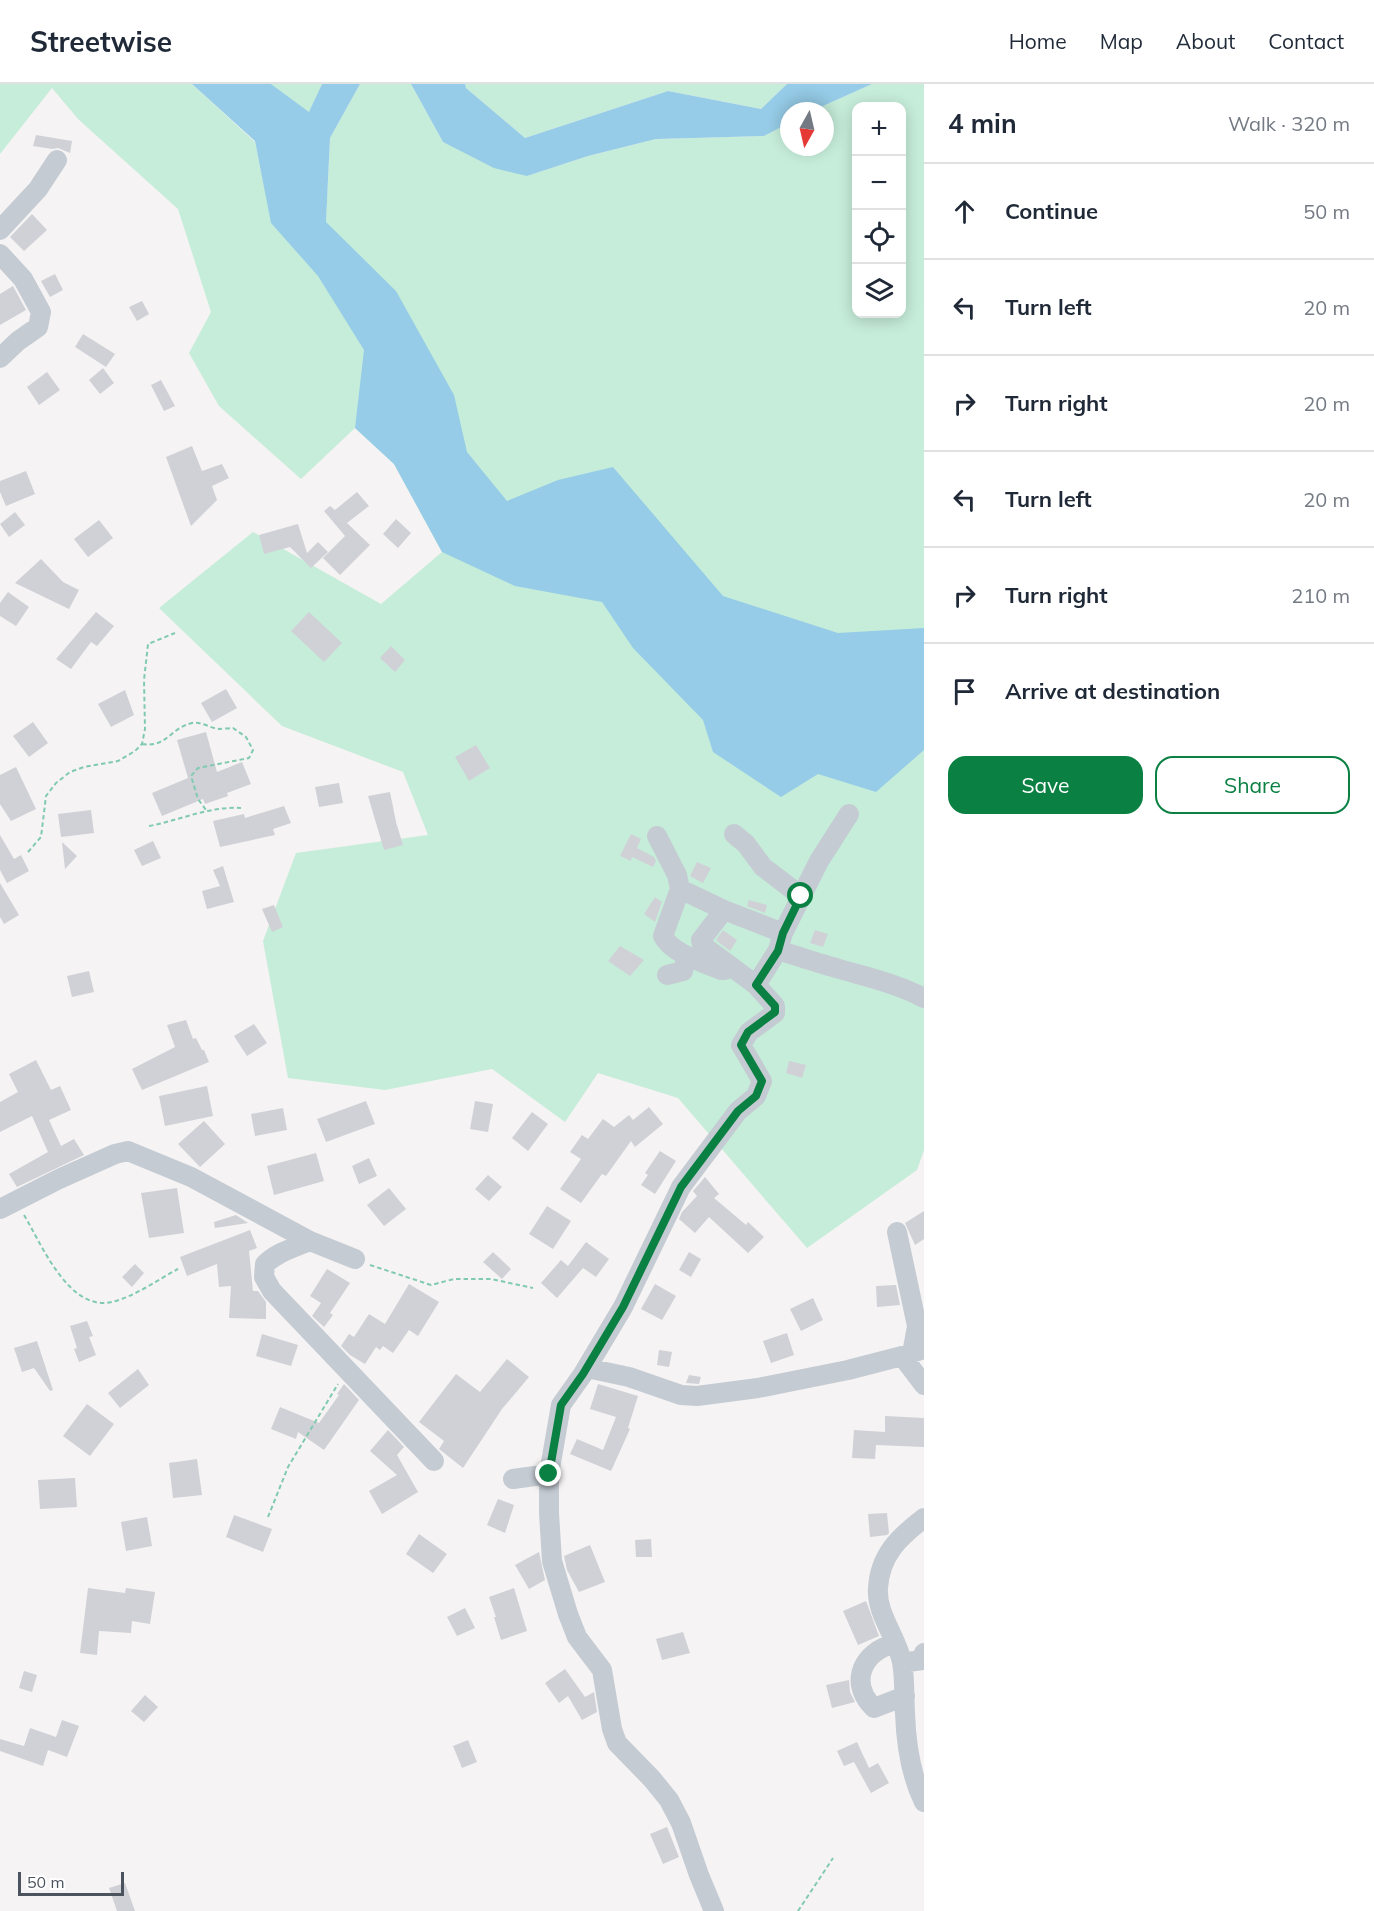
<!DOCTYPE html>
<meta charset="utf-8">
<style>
body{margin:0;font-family:Mulish,sans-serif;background:#f6f6f7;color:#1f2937}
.controls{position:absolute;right:18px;top:18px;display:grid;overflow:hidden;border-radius:12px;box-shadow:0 3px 15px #0003}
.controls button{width:54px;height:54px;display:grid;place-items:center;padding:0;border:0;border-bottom:2px solid #e0e1e3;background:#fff;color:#1f2937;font:30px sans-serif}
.compass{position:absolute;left:780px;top:18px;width:54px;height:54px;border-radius:50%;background:#fff;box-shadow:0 3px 15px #0003;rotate:188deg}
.scale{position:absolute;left:18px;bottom:15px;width:106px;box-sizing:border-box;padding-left:6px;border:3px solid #4b535f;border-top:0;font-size:16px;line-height:21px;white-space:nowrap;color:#4b535f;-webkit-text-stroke:4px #fff;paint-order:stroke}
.stop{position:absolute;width:18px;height:18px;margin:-14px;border:4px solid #0b8043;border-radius:50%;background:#fff}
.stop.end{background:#0b8043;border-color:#fff;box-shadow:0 2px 6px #0008}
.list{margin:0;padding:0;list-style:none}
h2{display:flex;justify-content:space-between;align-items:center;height:78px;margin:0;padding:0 24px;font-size:26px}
h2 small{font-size:20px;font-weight:400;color:#747a83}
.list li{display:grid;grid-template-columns:39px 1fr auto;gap:18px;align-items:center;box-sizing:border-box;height:96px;padding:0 24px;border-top:2px solid #e0e1e3}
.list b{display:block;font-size:22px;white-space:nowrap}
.list em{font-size:20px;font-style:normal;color:#747a83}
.actions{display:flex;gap:12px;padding:18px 24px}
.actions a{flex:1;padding:14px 0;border:2px solid #0b8043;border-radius:18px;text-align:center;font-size:21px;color:#0b8043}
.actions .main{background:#0b8043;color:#fff}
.icon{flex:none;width:33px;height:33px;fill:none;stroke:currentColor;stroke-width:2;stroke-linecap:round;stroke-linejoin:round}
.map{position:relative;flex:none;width:924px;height:1827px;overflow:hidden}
header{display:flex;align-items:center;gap:36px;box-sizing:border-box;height:84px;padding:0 30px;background:#fff;border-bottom:2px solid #e0e1e3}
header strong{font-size:28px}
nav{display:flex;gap:33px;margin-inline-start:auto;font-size:21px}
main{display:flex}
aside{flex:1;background:#fff}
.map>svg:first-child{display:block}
.green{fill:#c6edda;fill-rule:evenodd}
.water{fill:#96cce7}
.building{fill:#d0d1d6}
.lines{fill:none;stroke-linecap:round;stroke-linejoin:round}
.path{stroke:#80caaf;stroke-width:2;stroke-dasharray:4.5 3;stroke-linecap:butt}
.minor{stroke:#c5cbd3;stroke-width:20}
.route{stroke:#0b8043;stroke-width:8}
</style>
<header>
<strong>Streetwise</strong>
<nav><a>Home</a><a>Map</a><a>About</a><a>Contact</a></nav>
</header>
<main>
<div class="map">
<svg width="924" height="1827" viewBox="0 0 924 1827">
<rect width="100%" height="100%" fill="#f5f3f3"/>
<path class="green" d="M0 0H192L255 58 272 139 326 137 330 54 360 0H411L443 58 527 92 588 72 656 55 764 52 789 39V63H825V27H812L872 0H924V1066L917 1086 807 1164 678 1014 598 989 565 1038 492 985 385 1006 288 994 263 857 296 769 428 751 403 688 282 642 159 524 253 448 381 520 442 468 394 380 355 344 301 395 219 322 189 269 211 228 178 125 78 35 52 4 0 70ZM856 22H902V230H856Z
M271 0H322L309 29Z
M465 0H787L761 25 668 7 525 54 466 4Z"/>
<path class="water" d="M192 0H271L309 28 322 0H360L330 54 326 138 396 207 454 311 467 368 507 417 558 396 613 383 723 512 838 549 924 544V666L876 708 818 690 781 713 713 668 703 636 633 564 602 518 515 502 442 468 394 380 355 344 364 266 318 192 271 139 255 57Z
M411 0H465L466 4 525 54 668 7 761 25 787 0H872L812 27H789V39L764 52 656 55 588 72 527 92 494 84 443 58Z"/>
<path class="building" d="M36 51 72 57 70 69 58 64 52 65 33 62Z
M32 130 47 146 24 167 10 153Z
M55 190 63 206 50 213 41 197Z
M13 202 26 226 0 241V210Z
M142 217 149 230 137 237 129 223Z
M83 250 115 270 106 283 75 263Z
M103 284 114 299 100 310 89 296Z
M47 288 60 306 39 321 27 303Z
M161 296 175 322 164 327 151 301Z
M192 362 202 387 222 380 229 394 212 402 217 416 191 442 166 373Z
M26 387 35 410 6 422 0 408V397Z
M357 408 369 422 347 439 370 461 340 491 323 474 345 452 324 427 330 422 335 426Z
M15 428 25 441 9 453 0 440Z
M396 435 411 449 398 464 383 450Z
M99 436 113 454 88 473 74 455Z
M298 440 307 469 318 458 328 468 311 484 290 463 264 470 259 451Z
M41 475 63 498 79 506 69 525 15 499Z
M8 508 29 523 16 542 0 532V519Z
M96 528 114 542 97 562 91 558 71 585 56 575Z
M309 528 342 559 324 578 291 547Z
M391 562 405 576 395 588 380 574Z
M226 605 237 624 212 638 201 619Z
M125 606 134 631 111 643 98 620Z
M33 638 48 659 29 673 13 652Z
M206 648 217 688 242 678 251 700 227 709 228 712 205 720 203 715 162 732 152 709 188 694 177 656Z
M476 661 490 684 469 697 455 673Z
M16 683 36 725 11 737 0 720V691Z
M339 699 343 719 319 723 315 703Z
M390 708 396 738 403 761 384 766 368 712Z
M284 722 291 739 273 745 275 751 220 763 213 737 244 730 245 734Z
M91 726 94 749 61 753 58 730Z
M631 750 641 755 637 764 654 773 656 777 653 783 632 773 631 777 620 772Z
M0 751 14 775 21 771 29 787 7 799 0 786Z
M153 757 161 774 142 782 134 766Z
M62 758 77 772 65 785Z
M697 778 711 784 703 799 690 792Z
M223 782 234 818 207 825 202 807 220 802 213 786Z
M0 799 19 831 4 840 0 833Z
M655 813 662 818 655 838 644 830Z
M749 816 767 821 765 829 747 822Z
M274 821 283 843 272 848 262 825Z
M723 846 737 856 730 867 716 856Z
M815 846 828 850 823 863 810 859Z
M620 862 644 876 630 892 608 877Z
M89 887 94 908 72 913 67 892Z
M186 936 193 955 196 954 202 966H204L209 978 142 1006 132 985 175 963 167 941Z
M254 940 267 959 247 972 234 952Z
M36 976 51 1006 60 1002 71 1026 49 1036 61 1062 74 1055 84 1071 17 1103 9 1090 48 1068 32 1032 0 1048V1018L18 1008 9 990Z
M789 977 806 981 802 994 786 989Z
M207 1002 213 1032 165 1042 159 1012Z
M366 1017 375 1040 326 1058 317 1035Z
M475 1017 493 1020 488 1048 470 1045Z
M649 1023 663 1040 635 1063 631 1057 606 1092 602 1090 581 1119 560 1105 581 1075 570 1068 582 1051 588 1055 603 1035 614 1043 629 1031 633 1036Z
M283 1024 287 1046 255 1052 251 1030Z
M532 1028 548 1040 528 1067 512 1054Z
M204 1037 225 1060 200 1083 178 1060Z
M660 1067 676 1077 655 1110 641 1101 648 1091 645 1089Z
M316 1069 324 1097 274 1111 267 1082Z
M369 1074 377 1092 359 1100 352 1082Z
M488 1091 502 1103 489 1117 475 1105Z
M705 1093 719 1110 714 1114 746 1141 748 1138 764 1153 748 1169 709 1133 695 1149 679 1135 682 1128 697 1112 693 1107Z
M177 1104 184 1149 149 1154 141 1109Z
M389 1104 406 1125 384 1142 367 1121Z
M547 1122 571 1137 553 1165 529 1150Z
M924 1127V1155L915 1161 905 1139Z
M236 1131 248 1139 215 1144 214 1138Z
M250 1146 257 1164 249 1167 253 1207H258L266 1218V1235L229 1234 231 1202 219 1203 217 1180 187 1192 180 1173Z
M586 1158 609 1175 596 1193 583 1184 557 1214 541 1199 561 1176 568 1182Z
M493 1168 511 1185 502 1195 483 1178Z
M689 1168 701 1175 691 1193 679 1186Z
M135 1180 144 1189 132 1203 122 1193Z
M327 1185 350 1199 330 1229 333 1231 324 1243 312 1232 321 1219 310 1212Z
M409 1200 439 1218 418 1252 409 1246 393 1269 383 1262 380 1266 376 1263 365 1280 350 1271 341 1262 349 1250 354 1253 369 1230 385 1240Z
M655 1200 676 1212 662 1236 641 1225Z
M896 1201 900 1221 877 1223 876 1202Z
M813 1214 823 1236 801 1247 790 1225Z
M87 1237 93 1252 89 1253 96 1271 79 1278 74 1265 77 1264 70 1242Z
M787 1249 794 1271 771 1279 763 1257Z
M262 1250 298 1261 291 1282 256 1272Z
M37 1257 53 1306 50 1307 34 1284 22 1288 14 1264Z
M659 1266 672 1268 669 1283 657 1281Z
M507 1275 529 1293 502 1325 463 1384 439 1365 444 1357 419 1338 456 1290 480 1308Z
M138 1285 149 1301 120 1324 108 1309Z
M689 1291 701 1293 699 1300 686 1299Z
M344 1300 359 1316 324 1366 298 1348 296 1355 271 1345 280 1323 319 1339 339 1311 337 1310Z
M598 1300 638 1312 628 1344 630 1345 611 1387 570 1370 577 1355 603 1366 616 1333 590 1325Z
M87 1320 114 1340 90 1372 63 1352Z
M885 1332 924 1334V1363L876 1361 875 1375 852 1374 854 1346 885 1348Z
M388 1346 404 1363 397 1371 418 1408 382 1430 369 1407 397 1391 370 1367Z
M197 1375 202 1411 173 1414 169 1379Z
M75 1394 77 1423 40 1425 38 1396Z
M498 1415 514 1421 505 1449 487 1441Z
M887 1429 889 1449 887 1451 870 1453 868 1430Z
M234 1431 272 1445 263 1468 226 1453Z
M147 1433 152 1462 126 1467 121 1438Z
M419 1450 447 1470 433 1489 406 1470Z
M651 1455 652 1473H636L635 1456Z
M590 1461 605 1498 579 1508 567 1486 564 1472Z
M539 1468 545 1496 529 1505 515 1481Z
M88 1504 125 1509 126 1504 155 1508 150 1540 132 1537 131 1549 99 1547 97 1571 80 1569Z
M514 1504 527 1547 501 1556 494 1533H496L489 1513Z
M866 1517 879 1552 858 1561 843 1527Z
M465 1524 475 1544 457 1552 447 1533Z
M683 1548 690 1569 662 1576 656 1555Z
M565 1585 585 1613 594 1608 597 1628 582 1636 568 1612 559 1619 545 1599Z
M24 1587 37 1591 32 1608 19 1604Z
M849 1596 850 1608 855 1618 832 1624 826 1601Z
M145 1611 158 1623 144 1638 131 1627Z
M62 1636 79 1642 67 1673 48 1666 43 1682 0 1667V1655L24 1662 30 1644 56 1653Z
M468 1656 477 1678 462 1684 453 1662Z
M857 1658 869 1684 878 1679 889 1699 871 1709 854 1678 844 1682 837 1667Z
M667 1743 679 1773 663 1780 650 1750Z
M125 1799 135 1827H117L109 1804Z"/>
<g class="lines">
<path class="path" d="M142 660C167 664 170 644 192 639 200 637 210 644 219 645 223 645 229 644 233 644L246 653 253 666 249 674 198 684 191 692 198 715 206 726
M149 742C181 736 209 722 241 724
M28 768 41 753 46 712 56 699 70 688 84 683 118 677 135 667 142 660 145 645 144 596 148 560 175 549
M24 1131C42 1161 69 1228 112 1218 136 1212 157 1196 178 1185
M370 1181 431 1201 454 1195H491L533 1204
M268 1433 288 1383 338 1300
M798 1827 833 1774"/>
<path class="minor" d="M0 146 38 105 57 76
M0 170 23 195 41 228 38 243 18 257 0 274
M734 750 746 760 763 783 801 812
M657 752 677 791 680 805 663 852C671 869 704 879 721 886H725
M680 805 724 826 783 849
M778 866C797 872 817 879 836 884 867 893 895 899 924 914
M667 891 683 887 685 879 691 874
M756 901 778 866 783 849 819 777 849 730
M0 1125 59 1095 115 1070 128 1067 191 1093 310 1157 355 1175
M897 1148 917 1242 912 1270
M310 1157C293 1164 278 1168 265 1180L264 1193 272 1207 434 1377
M902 1272 924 1301
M587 1284 629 1293 681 1311 697 1312 758 1304 848 1286 902 1272 924 1265
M513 1395 549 1390
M924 1434C899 1453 880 1471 878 1504 876 1530 897 1553 902 1578 905 1595 904 1612 905 1629 906 1658 911 1692 924 1718
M893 1553 889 1561C860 1572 850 1601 874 1624L905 1612
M902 1579 922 1576 924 1569
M714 1827 699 1791 681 1739 669 1716 652 1695 617 1659 612 1645 602 1586 577 1553 568 1530 552 1477 549 1429V1390L561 1321 583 1290 623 1223 681 1103 738 1027 756 1012 762 997 741 961 749 948 775 929V922L756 901 702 861 701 856 724 826"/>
</g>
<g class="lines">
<path class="route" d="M549 1390 561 1321 583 1290 623 1223 681 1103 738 1027 756 1012 762 997 741 961 748 948 775 928V922L756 901 778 867 783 849 801 812"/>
</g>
</svg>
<div class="controls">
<button>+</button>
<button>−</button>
<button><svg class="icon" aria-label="locate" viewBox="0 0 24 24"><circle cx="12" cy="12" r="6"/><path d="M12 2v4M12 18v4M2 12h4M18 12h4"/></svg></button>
<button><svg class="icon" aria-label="layers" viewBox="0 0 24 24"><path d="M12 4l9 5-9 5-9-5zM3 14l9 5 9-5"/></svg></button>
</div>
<svg class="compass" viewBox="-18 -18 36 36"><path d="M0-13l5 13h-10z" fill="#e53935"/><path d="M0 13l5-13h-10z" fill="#747a83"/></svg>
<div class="scale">50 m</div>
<div class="stop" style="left:801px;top:812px"></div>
<div class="stop end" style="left:549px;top:1390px"></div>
</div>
<aside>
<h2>4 min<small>Walk · 320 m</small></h2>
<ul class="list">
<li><svg class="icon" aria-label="ahead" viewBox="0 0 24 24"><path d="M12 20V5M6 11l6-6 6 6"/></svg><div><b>Continue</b></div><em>50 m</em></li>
<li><svg class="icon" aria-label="left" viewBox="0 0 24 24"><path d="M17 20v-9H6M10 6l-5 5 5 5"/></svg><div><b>Turn left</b></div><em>20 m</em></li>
<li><svg class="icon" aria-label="right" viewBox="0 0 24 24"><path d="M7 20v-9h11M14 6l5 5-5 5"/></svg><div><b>Turn right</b></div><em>20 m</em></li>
<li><svg class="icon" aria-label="left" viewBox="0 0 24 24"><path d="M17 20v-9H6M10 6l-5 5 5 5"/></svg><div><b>Turn left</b></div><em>20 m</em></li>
<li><svg class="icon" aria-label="right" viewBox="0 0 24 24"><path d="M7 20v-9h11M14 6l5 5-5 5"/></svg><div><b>Turn right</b></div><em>210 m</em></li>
<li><svg class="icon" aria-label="arrive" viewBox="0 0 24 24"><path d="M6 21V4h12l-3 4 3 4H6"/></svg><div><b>Arrive at destination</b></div></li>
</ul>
<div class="actions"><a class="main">Save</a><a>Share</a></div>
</aside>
</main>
